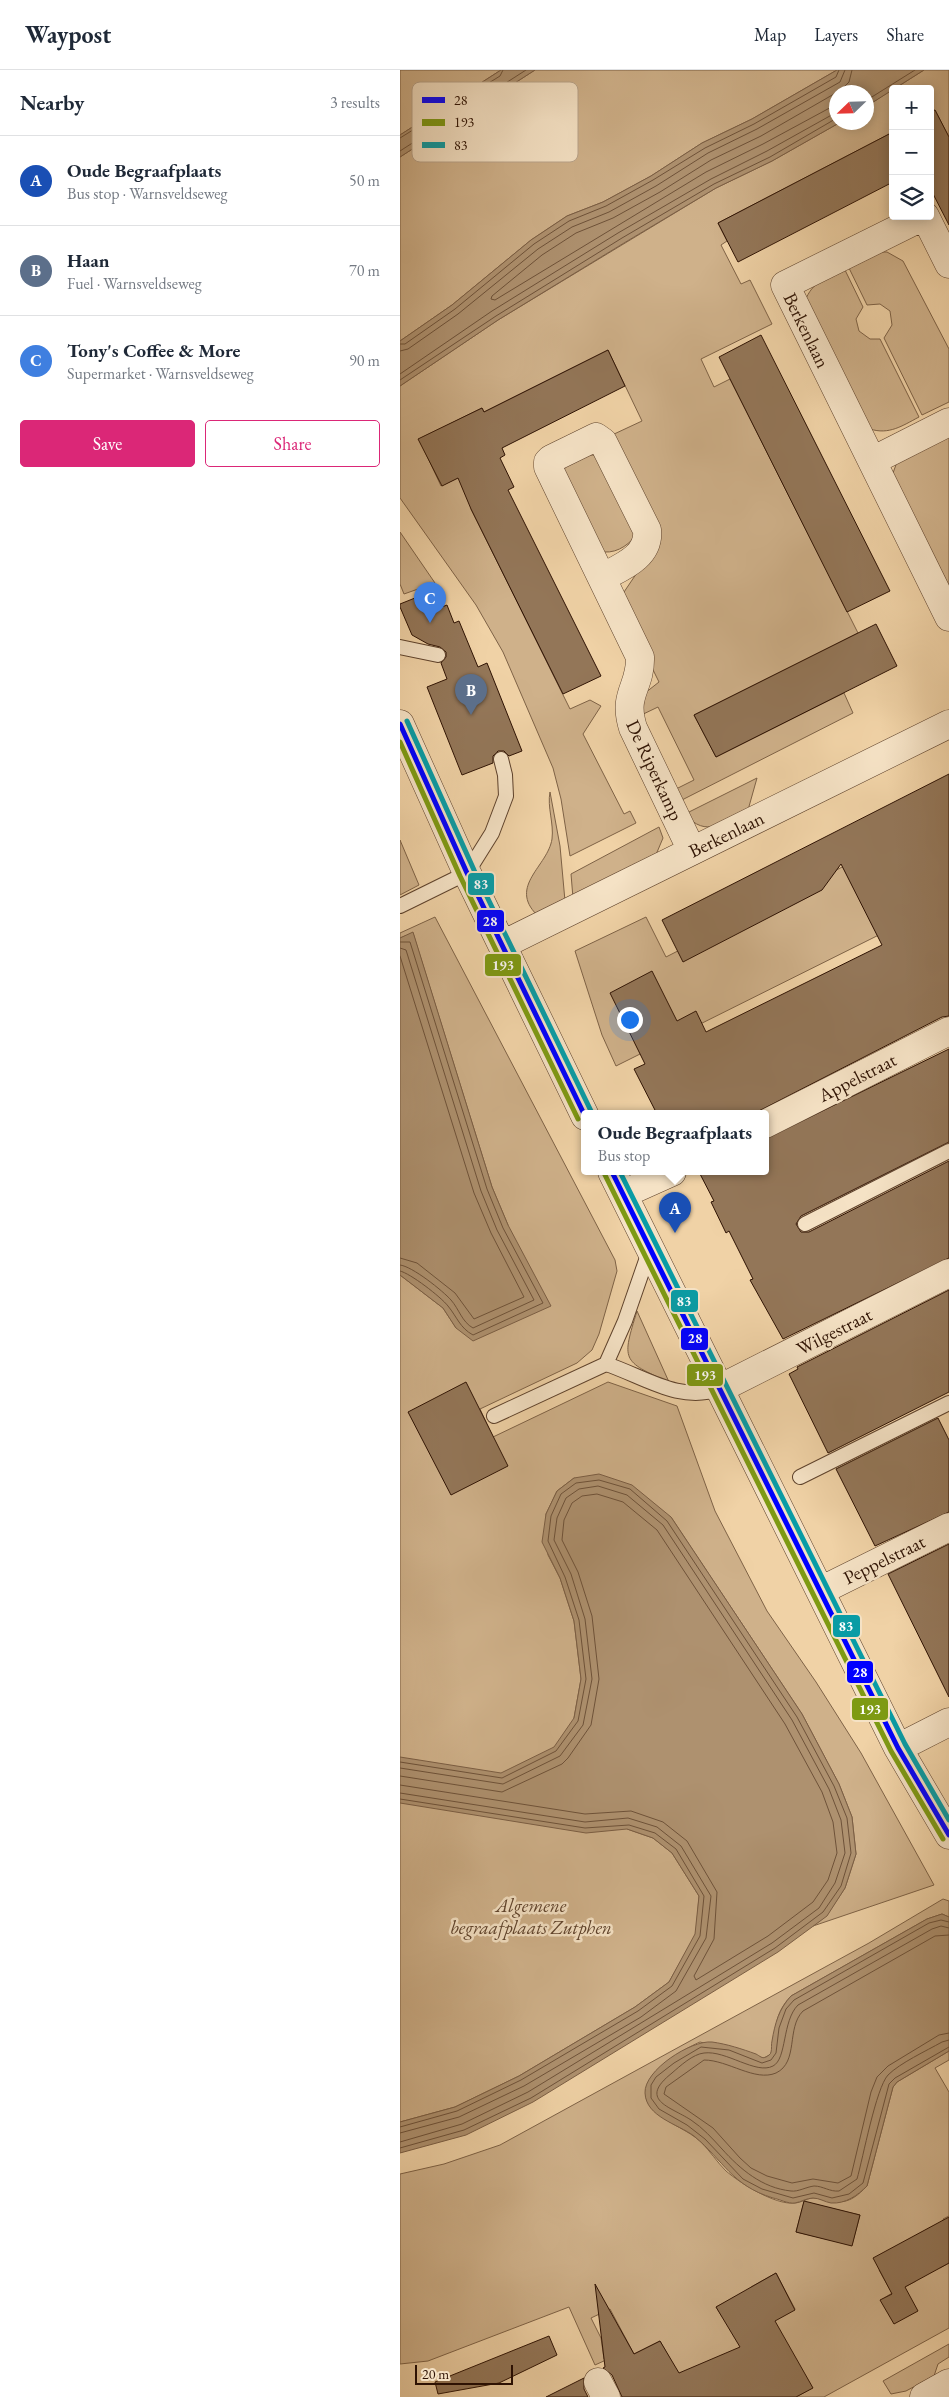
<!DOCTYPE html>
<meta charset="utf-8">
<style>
body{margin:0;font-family:"EB Garamond",serif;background:#f6f6f7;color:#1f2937}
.controls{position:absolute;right:15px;top:15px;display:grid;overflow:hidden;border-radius:5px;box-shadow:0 2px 12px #0003}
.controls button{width:45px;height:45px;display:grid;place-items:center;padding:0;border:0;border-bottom:1px solid #e0e1e3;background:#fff;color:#1f2937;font:25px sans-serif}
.compass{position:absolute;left:429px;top:15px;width:45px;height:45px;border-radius:50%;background:#fff;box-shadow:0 2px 12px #0003;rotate:247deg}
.scale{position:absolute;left:15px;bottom:12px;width:98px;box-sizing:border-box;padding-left:5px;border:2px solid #2e1203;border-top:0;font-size:14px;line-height:18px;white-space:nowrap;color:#2e1203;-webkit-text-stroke:4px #f5e2c5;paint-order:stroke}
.you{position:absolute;left:229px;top:949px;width:18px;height:18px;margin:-12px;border:4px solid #fff;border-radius:50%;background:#1a73e8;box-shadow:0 0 0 8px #1a73e833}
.badge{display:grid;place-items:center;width:32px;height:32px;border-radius:50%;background:#db2777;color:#fff;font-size:16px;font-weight:700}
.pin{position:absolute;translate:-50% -41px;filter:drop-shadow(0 1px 2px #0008)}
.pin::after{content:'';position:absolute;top:26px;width:18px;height:15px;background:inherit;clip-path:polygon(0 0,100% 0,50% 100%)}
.popup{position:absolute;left:181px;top:1040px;width:188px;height:65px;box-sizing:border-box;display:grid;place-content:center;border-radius:5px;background:#fff;filter:drop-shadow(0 1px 4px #0005);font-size:16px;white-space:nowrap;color:#747a83}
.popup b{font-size:19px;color:#1f2937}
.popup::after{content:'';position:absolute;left:50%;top:100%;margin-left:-10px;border:10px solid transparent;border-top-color:#fff}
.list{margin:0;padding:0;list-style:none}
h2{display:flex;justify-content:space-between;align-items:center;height:65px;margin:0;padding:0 20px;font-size:21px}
h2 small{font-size:16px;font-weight:400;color:#747a83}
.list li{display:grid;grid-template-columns:32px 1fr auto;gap:15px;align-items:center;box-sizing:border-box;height:90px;padding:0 20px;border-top:1px solid #e0e1e3}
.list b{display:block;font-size:19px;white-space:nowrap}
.list p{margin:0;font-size:16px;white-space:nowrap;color:#747a83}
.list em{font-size:16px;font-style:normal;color:#747a83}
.actions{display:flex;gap:10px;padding:15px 20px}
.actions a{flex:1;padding:11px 0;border:1px solid #db2777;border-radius:5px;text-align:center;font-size:18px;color:#db2777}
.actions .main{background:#db2777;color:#fff}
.icon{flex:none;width:28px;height:28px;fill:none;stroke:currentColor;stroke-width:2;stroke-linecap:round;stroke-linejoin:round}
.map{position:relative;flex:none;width:549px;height:2327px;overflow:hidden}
header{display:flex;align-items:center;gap:30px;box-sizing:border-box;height:70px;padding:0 25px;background:#fff;border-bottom:1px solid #e0e1e3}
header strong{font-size:24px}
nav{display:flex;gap:28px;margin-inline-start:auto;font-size:18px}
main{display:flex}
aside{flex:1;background:#fff}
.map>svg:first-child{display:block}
.green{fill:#cfb18a;stroke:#7e6246;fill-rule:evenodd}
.water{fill:#ae916f;stroke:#7b5e44}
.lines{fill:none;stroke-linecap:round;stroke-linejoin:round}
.shore{stroke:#6e5239;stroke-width:1}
.building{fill:#937658;stroke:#2e1203}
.service-casing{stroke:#5e422c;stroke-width:16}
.minor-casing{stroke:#5e422c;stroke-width:29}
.service{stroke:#f5e2c5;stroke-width:14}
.minor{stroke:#f5e2c5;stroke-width:28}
.bus-1-casing{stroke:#f5e2c5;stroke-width:9}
.bus-2-casing{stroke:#f5e2c5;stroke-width:9}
.bus-3-casing{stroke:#f5e2c5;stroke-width:9}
.bus-1{stroke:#00f;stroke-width:5}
.bus-2{stroke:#7e9a13;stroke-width:5}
.bus-3{stroke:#099ca5;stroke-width:5}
.labels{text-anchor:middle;stroke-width:5;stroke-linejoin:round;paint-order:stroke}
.street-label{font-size:19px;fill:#2e1203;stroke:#f5e2c5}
.park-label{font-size:19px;font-style:italic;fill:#5e422c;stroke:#f5e2c5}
.key{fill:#f5e2c5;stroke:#b9a48b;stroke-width:1}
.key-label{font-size:14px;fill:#2e1203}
.line-badge{stroke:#f5e2c5;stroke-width:2}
.badge-label{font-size:14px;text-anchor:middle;font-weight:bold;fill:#fff}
</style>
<header>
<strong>Waypost</strong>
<nav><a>Map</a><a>Layers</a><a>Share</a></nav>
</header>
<main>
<aside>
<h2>Nearby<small>3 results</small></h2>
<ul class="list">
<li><span class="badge" style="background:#1a4fb4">A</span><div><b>Oude Begraafplaats</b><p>Bus stop · Warnsveldseweg</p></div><em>50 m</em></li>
<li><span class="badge" style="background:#5c6f8a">B</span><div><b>Haan</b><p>Fuel · Warnsveldseweg</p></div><em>70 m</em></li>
<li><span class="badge" style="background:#3f7fe0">C</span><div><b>Tony's Coffee &amp; More</b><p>Supermarket · Warnsveldseweg</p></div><em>90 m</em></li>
</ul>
<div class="actions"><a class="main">Save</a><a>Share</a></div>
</aside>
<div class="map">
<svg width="549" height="2327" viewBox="0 0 549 2327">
<rect width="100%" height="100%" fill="#f0d2a6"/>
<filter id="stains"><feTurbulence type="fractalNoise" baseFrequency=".004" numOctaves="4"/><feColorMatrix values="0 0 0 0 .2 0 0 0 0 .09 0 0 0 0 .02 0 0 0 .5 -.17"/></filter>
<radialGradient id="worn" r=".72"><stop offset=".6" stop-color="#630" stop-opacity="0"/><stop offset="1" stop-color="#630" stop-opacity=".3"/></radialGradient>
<path class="green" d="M0 0H101L0 65Z
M135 0H437L352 49 302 73 251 106 203 132 167 146 131 170 52 235 0 271V87Z
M524 0H549V67L535 40 530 42V19H494Z
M493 19V62L318 153 327 171 321 175 341 214 350 210 372 254 301 289 314 317 330 309 458 563 294 645 316 687 444 623 453 643 278 732 272 721 294 710 258 637 235 648 231 634 259 612 225 543 224 522 251 482 212 365 242 351 208 280 84 342 82 338 19 369 41 416 60 407 73 436 71 439 170 639 190 630 201 636 183 664 224 744 230 741 236 753 170 786 161 729 153 698 103 582 76 535 0 428V316L98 250 316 118 372 91 439 53 467 52V36Z
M477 182H487L503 191 549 279V332L522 345 484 268 492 255 490 241 480 234 467 235 448 196Z
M444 198 463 237 456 249 459 261 470 269H480L519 347C502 356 489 365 470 359L405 231C412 212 427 207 444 198Z
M549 363V521L495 415 493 403 497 392Z
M190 385H194L238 462C231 473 219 483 204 482L163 402 166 396Z
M0 462 35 513 4 524 0 514Z
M357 708 348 740C324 752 306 769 285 744Z
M150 722 160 776 165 831 137 845C108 816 148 796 152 769 154 753 147 737 150 722Z
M542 746 549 830 216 996 202 965 175 881 246 847 266 887Z
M259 757 263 768 255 787 173 828 171 804Z
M0 770 19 815 0 825Z
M35 847 215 1190 217 1201 199 1264 192 1280 177 1293 80 1339 93 1367 208 1312 277 1336 315 1441 367 1541 416 1612 461 1683 534 1815 413 1856 427 1845 445 1818 456 1784 452 1747 439 1714 402 1644 271 1447 174 1408 157 1421 146 1444 148 1485 160 1508 174 1551 181 1609 174 1648 227 1759 253 1768 272 1783 299 1826 296 1864 269 1912 235 1937 119 2006 55 2037 0 2052V1205L43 1238 56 1258 108 1155 92 1117 13 863 0 868V863Z
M237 1241 269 1312C221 1291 222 1290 237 1241Z
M543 1829 549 1831V1847L542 1844 527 1849 391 1926C373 1945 377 1959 372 1981 371 1985 366 1987 363 1988L300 1972C277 1982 222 2016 257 2043 271 2055 288 2060 301 2072 310 2081 317 2092 326 2101 340 2113 375 2135 394 2133 402 2133 408 2127 416 2128 441 2133 448 2136 467 2116L493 2017 497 2012 549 1981V1990L535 1998 549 2022V2146L543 2149 546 2154 503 2187 479 2200 492 2223 481 2230 516 2211 514 2207 537 2193 540 2198 549 2193V2258L424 2327H396L412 2318 279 2327 269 2287 260 2271 234 2284 210 2239 191 2248 201 2268 204 2289 206 2290 195 2295 169 2237 28 2291 0 2294V2104L44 2094 100 2075 469 1873ZM404 2132 460 2145 452 2175 396 2162ZM376 2203 395 2239 370 2253 351 2217ZM339 2225 323 2248 316 2237Z
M549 2274V2287L538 2294 534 2306 506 2321 491 2324 483 2311Z"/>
<path class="water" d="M101 0H135L0 87V65Z
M437 0H524L467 36V22H437V52L439 53 372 91 316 118 224 173 98 250 0 316V271L52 235 131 170 167 146 203 132 251 106 302 73 352 49Z
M13 862 92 1117 108 1155 151 1236 73 1271 56 1258 43 1238 0 1205V868Z
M199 1404 232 1415 271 1447 402 1644 439 1714 452 1747 456 1784 445 1818 427 1846 378 1882 133 2032 66 2065 0 2083V2052L55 2037 119 2006 235 1937 269 1912 295 1864 299 1826 272 1783 253 1768 227 1759 186 1763 0 1733V1687L101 1703 154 1677 174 1648 181 1609 174 1551 160 1508 142 1472 146 1444 157 1421 174 1408Z
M542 1844 549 1847V1981L497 2012 493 2017 467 2116C458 2125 446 2134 431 2133 425 2132 419 2128 413 2128 407 2128 401 2132 395 2133 388 2134 379 2129 373 2128 331 2115 324 2091 294 2066 278 2054 246 2047 245 2023 244 2000 291 1970 312 1972 327 1974 342 1979 356 1984 360 1986 362 1989 366 1987 368 1986 371 1984 371 1982 372 1979 371 1974 372 1971 375 1953 379 1939 391 1926L527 1849Z"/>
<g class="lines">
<path class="shore" d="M467 30 515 0
M437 34 363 74 306 102 95 230 91 229 92 226 142 185 176 163 213 148 260 122 311 90 361 66 441 20 449 12 452 0
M0 68 100 6 103 0
M0 81 126 0
M0 274H5L55 239 134 174 169 151 206 136 253 110 305 78 354 54 436 7 439 0
M0 281 8 279 58 244 138 179 172 157 209 142 256 116 308 83 357 59 440 12 445 0
M0 304 92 241 218 163 311 109 367 81 437 42
M0 310 96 246 222 168 314 114 370 87 437 48
M0 872H10L87 1119 103 1158 143 1233 73 1265C60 1258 57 1247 48 1236 41 1227 10 1203 0 1201
M0 878 6 880 81 1121 97 1160 134 1230 73 1258C62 1252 59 1239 51 1230 43 1221 12 1196 0 1195
M0 886 74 1123 91 1163 124 1227 74 1249 55 1223 17 1193 0 1188
M0 1692 102 1708 156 1681 178 1651 186 1609 179 1550 165 1507 148 1471 151 1446 161 1424 176 1413 199 1410 230 1419 267 1451 397 1647 434 1716 447 1748 451 1783 441 1816 423 1842 375 1878 131 2028 64 2060 0 2078
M0 1698 103 1714 160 1686 183 1655 192 1609 185 1549 171 1504 154 1470 157 1448 166 1428 179 1419 198 1416 227 1425 263 1455 392 1650 429 1719 441 1750 445 1783 435 1813 419 1838 372 1873 128 2022 62 2054 0 2072
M0 1706 102 1722 162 1694 168 1688 191 1655 199 1609 192 1546 178 1502 162 1470 164 1450 172 1433 182 1426 197 1424 223 1432 257 1460 385 1654 422 1722 433 1752 437 1783 428 1810 413 1832 368 1866 296 1910 294 1906 314 1869 317 1822 287 1771 263 1752 231 1741 185 1744 0 1715
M0 1723 185 1752 228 1748 257 1757 281 1776 311 1826 306 1868 276 1921 241 1947 124 2016 59 2047 0 2063
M0 1729 185 1758 229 1755 255 1763 276 1779 304 1826 300 1866 272 1916 238 1941 121 2010 57 2041 0 2057
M549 1852 541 1850 529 1853 394 1930 386 1939 379 1958 376 1983 371 1990 362 1993 329 1980 301 1977 274 1993 256 2007 251 2015V2028L259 2039 287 2055 305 2069 343 2109 362 2119 393 2128 414 2123 432 2128 449 2124 463 2113 489 2014 495 2008 549 1977
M549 1858 541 1856 532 1859 398 1935C382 1951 387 1989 373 1996 356 2005 326 1980 304 1983 293 1984 280 1996 272 2003 238 2030 269 2036 291 2050 303 2058 312 2068 322 2079 340 2099 362 2118 391 2121 398 2122 406 2117 414 2116 423 2116 430 2122 439 2121L457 2109C463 2088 476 2018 488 2005 500 1993 526 1981 542 1972L549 1970
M549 1865 535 1866 403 1941C386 1958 399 1992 376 2003 355 2012 328 1990 304 1990L266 2017 264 2024 313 2058 340 2088 351 2098 367 2106 392 2113 413 2109 438 2113 451 2106 471 2022 477 2007 488 1996 539 1965 549 1963"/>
</g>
<path class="building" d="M535 40 549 67V155L530 118V42Z
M493 62V112L338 192 318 153Z
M361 265 490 521 447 542 319 287Z
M208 280 225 316 102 378 105 385 100 388 114 417 108 420 201 606 163 624 71 439 58 408 42 416 18 369 82 338 84 342Z
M30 522 37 539 47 535 54 553 59 551 78 597 87 593 122 681 109 686 104 681H98L93 686V693L62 705 27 617 47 609 41 593 46 587V582L40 577 28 574 12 565 0 537V534Z
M476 554 497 596 316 687 294 645Z
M549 704V946L542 947 353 1044H257L234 999 245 994 210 923 252 901 277 951 296 941 306 962 482 875 441 794 422 820 283 892 262 850Z
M549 979V1072L401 1146 396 1154 401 1162H409L549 1091V1188L383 1269 350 1210 353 1209 329 1161 326 1163 311 1132 314 1131 299 1102H365V1069Z
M549 1220V1322L428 1383 389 1304 398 1299 397 1297Z
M66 1312 108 1396 51 1425 8 1342Z
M538 1348 549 1370V1442L475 1476 436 1399Z
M549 1474V1627L488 1504Z
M404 2131 460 2145 452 2176 396 2162Z
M549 2147V2193L505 2217 518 2241 494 2254 480 2230 492 2224 473 2188Z
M376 2203 395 2240 375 2251 413 2318 396 2327H222L212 2305 203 2298 205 2297 195 2214 234 2284 260 2271 279 2303 340 2277 316 2237Z
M149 2266 157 2285 99 2313 38 2324 35 2312Z
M184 2308V2319L188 2327H146Z"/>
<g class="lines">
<defs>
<path id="service" d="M0 577 38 585
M0 836 67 803 92 763 106 726 105 705 101 689
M405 1154 549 1081
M206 1294C243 1306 279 1333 319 1319
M94 1346 206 1294 225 1251 250 1179
M400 1407 549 1333"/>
<path id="minor" d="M524 146 385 215 549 547
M525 146 549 194
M472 391 549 352
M203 507C222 497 250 486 247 460L203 372 196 367 151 389 148 392V397L240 587C241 618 222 623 233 658L292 781
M0 654 67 803 185 1046
M102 875 549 654
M365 1054 549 961
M212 1102 498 1678 549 1765
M223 1124 272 1102
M319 1319 549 1203
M420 1521 549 1457
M498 1678 549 1652
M198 2312 206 2327
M524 2327 549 2313"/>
</defs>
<use href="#service" class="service-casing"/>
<use href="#minor" class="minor-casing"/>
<use href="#service" class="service"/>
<use href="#minor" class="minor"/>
<defs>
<path id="bus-1" d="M0 654 67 803 185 1046
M212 1102 498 1678 549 1765"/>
<path id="bus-2" d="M0 672 60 806 178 1049
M205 1105 491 1681 543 1769"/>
<path id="bus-3" d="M7 651 74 800 192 1043
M220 1102 505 1674 549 1750"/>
</defs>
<use href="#bus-1" class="bus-1-casing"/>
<use href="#bus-2" class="bus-2-casing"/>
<use href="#bus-3" class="bus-3-casing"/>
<use href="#bus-1" class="bus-1"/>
<use href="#bus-2" class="bus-2"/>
<use href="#bus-3" class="bus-3"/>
</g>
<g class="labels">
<g class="street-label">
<text transform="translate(407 260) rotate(64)" y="7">Berkenlaan</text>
<text transform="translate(255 700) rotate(65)" y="7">De Riperkamp</text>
<text transform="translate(326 764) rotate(-26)" y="7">Berkenlaan</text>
<text transform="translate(457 1007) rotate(-27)" y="7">Appelstraat</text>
<text transform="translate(434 1261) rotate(-27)" y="7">Wilgestraat</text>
<text transform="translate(484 1489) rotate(-26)" y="7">Peppelstraat</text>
</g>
<g class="park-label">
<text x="131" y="1842">Algemene<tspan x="131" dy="22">begraafplaats Zutphen</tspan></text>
</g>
</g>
<rect x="12" y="12" width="166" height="80" rx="8" class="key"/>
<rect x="22" y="27" width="23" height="6" fill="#00f"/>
<rect x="22" y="49" width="23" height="7" fill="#7e9a13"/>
<rect x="22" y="72" width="23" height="6" fill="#099ca5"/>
<g class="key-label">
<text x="54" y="35">28</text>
<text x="54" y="57">193</text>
<text x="54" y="80">83</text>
</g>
<g class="line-badge">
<rect x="67" y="802" width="28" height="24" rx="5" fill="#099ca5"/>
<rect x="76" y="839" width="29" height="24" rx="5" fill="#00f"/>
<rect x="84" y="883" width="38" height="24" rx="5" fill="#7e9a13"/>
<rect x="270" y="1219" width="29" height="24" rx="5" fill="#099ca5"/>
<rect x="280" y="1257" width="29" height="24" rx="5" fill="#00f"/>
<rect x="286" y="1293" width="38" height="24" rx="5" fill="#7e9a13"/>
<rect x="432" y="1544" width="29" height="24" rx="5" fill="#099ca5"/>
<rect x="446" y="1590" width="28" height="24" rx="5" fill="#00f"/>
<rect x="451" y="1627" width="38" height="24" rx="5" fill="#7e9a13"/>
</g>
<g class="badge-label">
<text x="81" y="819">83</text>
<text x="90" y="856">28</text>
<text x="103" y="900">193</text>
<text x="284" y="1236">83</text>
<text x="295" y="1273">28</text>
<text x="305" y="1310">193</text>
<text x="446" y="1561">83</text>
<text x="460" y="1607">28</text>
<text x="470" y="1644">193</text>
</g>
<rect width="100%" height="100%" filter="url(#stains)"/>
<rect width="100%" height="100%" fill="url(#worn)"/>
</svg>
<div class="controls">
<button>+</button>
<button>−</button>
<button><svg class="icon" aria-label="layers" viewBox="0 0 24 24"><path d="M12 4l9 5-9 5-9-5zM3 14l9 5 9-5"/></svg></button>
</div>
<svg class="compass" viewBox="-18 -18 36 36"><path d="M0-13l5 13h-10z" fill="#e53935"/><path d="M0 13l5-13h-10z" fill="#747a83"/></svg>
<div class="scale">20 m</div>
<div class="you"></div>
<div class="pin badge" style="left:275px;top:1163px;background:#1a4fb4">A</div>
<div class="popup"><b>Oude Begraafplaats</b>Bus stop</div>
<div class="pin badge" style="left:71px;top:645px;background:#5c6f8a">B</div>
<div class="pin badge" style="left:30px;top:553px;background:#3f7fe0">C</div>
</div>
</main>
